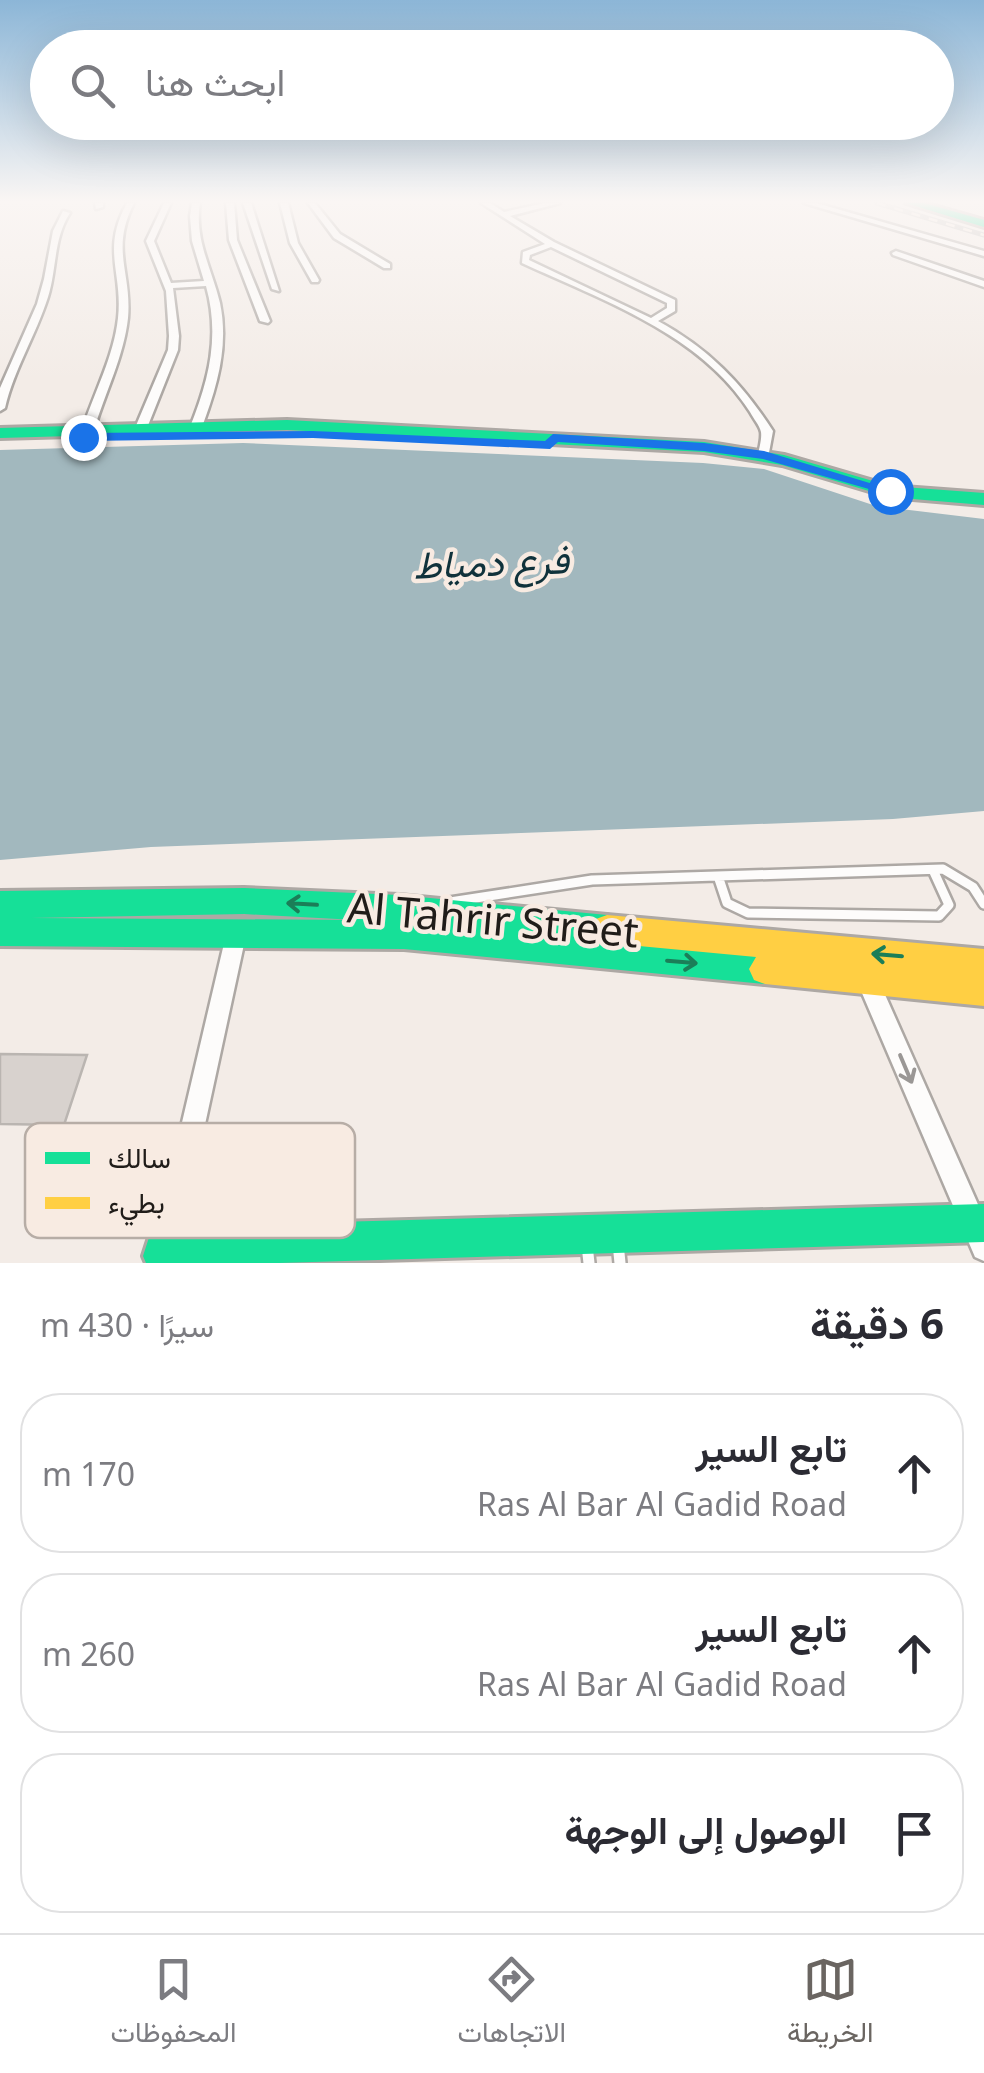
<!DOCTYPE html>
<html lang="ar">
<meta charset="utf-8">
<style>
body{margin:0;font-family:"Noto Sans",Vazirmatn,sans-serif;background:#f7f7f7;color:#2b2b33;direction:rtl}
.stop{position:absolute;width:30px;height:30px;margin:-22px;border:8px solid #1a73e8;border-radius:50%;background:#fff}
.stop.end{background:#1a73e8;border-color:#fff;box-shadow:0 2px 10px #0008}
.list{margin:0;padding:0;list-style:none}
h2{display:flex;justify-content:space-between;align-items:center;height:130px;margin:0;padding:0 40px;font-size:42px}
h2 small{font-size:32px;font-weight:400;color:#7c7c81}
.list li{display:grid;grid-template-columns:65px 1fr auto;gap:30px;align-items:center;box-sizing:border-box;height:160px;margin:0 20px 20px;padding:0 20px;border:2px solid #e1e1e2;border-radius:40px}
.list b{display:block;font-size:38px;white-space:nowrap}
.list p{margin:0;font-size:32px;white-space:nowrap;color:#7c7c81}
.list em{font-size:32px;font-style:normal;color:#7c7c81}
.icon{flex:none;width:55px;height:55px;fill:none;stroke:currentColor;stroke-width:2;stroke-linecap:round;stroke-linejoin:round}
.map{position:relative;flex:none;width:984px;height:1263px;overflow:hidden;direction:ltr}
.search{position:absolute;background:#fff;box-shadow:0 10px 40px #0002;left:30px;right:30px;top:30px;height:110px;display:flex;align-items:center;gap:25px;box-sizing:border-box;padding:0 35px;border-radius:55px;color:#7c7c81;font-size:38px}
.sheet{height:670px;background:#fff}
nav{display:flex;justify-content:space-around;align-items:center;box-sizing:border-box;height:140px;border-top:2px solid #e1e1e2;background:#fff;font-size:28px;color:#7c7c81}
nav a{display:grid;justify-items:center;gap:5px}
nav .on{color:#6a6561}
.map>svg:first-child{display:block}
.water{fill:#a2b8be}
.building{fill:#d8d2ce;stroke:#bab5b1;stroke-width:2.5}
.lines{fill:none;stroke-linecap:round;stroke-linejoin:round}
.lane-far1-casing{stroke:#ada8a4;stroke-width:14}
.lane-casing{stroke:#ada8a4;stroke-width:16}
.street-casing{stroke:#ada8a4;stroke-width:5}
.fast-casing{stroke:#ada8a4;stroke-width:6}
.slow-casing{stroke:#ada8a4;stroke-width:6}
.lane-far1{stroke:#fdfcfb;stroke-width:9}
.lane{stroke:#fdfcfb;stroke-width:11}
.street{fill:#fdfcfb;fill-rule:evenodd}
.fast{fill:#16e098;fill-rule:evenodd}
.slow{fill:#ffcf43;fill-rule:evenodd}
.rail-casing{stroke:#bdbbb9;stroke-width:5}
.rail{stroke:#f8ebe2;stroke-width:2.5;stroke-dasharray:9;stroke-linecap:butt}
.oneway{stroke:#1b7e58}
.oneway2{stroke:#9a9795}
.route{fill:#1a73e8}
.labels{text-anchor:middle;stroke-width:9;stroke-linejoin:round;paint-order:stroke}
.water-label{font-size:38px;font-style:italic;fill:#10323b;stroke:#f8ebe2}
.near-street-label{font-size:42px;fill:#201c19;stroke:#f8ebe2}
.key{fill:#f8ebe2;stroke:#b7ada6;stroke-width:2.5}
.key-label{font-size:28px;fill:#201c19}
</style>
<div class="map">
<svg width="984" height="1263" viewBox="0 0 984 1263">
<rect width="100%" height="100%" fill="#f3ece7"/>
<path class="water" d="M243 443 703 463 764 469 876 506 984 519V811L893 819 151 847 0 860V450Z"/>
<path class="building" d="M0 1054 87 1055 64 1125 0 1124Z"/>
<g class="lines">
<defs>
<path id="lane-far1" d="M718 876 727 903 748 913 939 916 949 905 933 870
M450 902 592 880 943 869 973 887 984 904"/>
<path id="lane" d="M618 1243 620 1263
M587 1245 589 1263"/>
<path id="street" d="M95 203H103V207L96 209Z
M127 203H134C110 250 132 272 128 318 124 356 105 393 94 430L88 433 82 430C94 393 114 356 118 318 123 272 101 250 127 203Z
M164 203H171L154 241 171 283 204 281 192 241 190 216 192 203H200C194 240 212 269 220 303 229 346 217 387 202 427L196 430 190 427C209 380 220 336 206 286L173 288 179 336 178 350 147 428 141 431 135 428 168 350 169 336 166 291 146 241Z
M226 203H234L237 240 270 321 268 323 260 321 229 240Z
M243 203H251L279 291 272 289Z
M280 203H288L298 243 319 280 318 282H312L290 243Z
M308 203H315L340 234 390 264V268H384L334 238Z
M481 203H490L504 212 545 203H560L510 216 554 242 675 300V311L658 321C709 349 742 383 773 431L768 458 764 459 758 455C759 449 762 439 761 432 760 426 753 418 750 412 701 334 602 300 522 263L523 252 545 244ZM551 247 667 303V308L651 318 529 260 530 255Z
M804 203H816L984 251V256Z
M63 211 70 213C53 239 57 269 48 297 36 335 14 369 5 408L0 411V388L37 304 44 279 53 231Z
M896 251 984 281V287L893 255 892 253Z
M236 925 243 928 246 935 175 1263H149L226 935 229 928Z
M867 969 875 972 984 1218V1261L975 1257 856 979 859 972Z"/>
<path id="fast" d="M906 203H924L984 220V227Z
M287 420 704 442 784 455 890 486 984 493V505L889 497 782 465 704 452 287 430 0 438V428Z
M244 888 399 895 607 915 618 919 622 929 615 940 765 954 776 958 781 969 776 980 765 984 404 949 0 946V891ZM244 914 356 920 31 918Z
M984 1204V1242L279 1263H146L143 1256 154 1222C183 1210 235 1212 263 1224Z"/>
<path id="slow" d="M607 915 984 949V1006L765 984 754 980 749 969 756 957 607 943 596 939 592 929 596 919Z"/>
</defs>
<use href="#lane-far1" class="lane-far1-casing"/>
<use href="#lane" class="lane-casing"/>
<use href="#street" class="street-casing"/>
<use href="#fast" class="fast-casing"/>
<use href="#slow" class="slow-casing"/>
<use href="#lane-far1" class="lane-far1"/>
<use href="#lane" class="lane"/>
<use href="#street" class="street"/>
<use href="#fast" class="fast"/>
<use href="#slow" class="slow"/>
<defs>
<path id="rail" d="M877 203 984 235"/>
</defs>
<use href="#rail" class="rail-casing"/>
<use href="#rail" class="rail"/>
</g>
<defs><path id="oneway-shaft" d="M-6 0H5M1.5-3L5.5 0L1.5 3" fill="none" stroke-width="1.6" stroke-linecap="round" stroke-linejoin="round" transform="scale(2.5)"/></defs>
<g class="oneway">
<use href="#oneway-shaft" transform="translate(302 904) rotate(-177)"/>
<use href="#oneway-shaft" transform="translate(887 955) rotate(-175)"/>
<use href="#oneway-shaft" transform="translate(682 962) rotate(5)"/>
</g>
<use class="oneway2" href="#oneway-shaft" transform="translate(906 1069) rotate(67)"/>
<linearGradient id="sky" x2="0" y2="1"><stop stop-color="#8cb6d7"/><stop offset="0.53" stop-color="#faf6f4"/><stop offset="1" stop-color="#faf6f4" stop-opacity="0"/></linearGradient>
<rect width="984" height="380" fill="url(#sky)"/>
<path class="route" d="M313 431 545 441 553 434 704 443 764 451 896 491 890 495 763 459 704 451 558 442 550 449 313 438 83 441 77 437 83 433Z"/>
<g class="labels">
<g class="water-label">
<text transform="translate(491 563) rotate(-2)" y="13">فرع دمياط</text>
</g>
<g class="near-street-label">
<text transform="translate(493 920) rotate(5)" y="15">Al Tahrir Street</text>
</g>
</g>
<rect x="25" y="1123" width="330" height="115" rx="15" class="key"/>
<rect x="45" y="1152" width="45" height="12" fill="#16e098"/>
<rect x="45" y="1197" width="45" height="12" fill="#ffcf43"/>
<g class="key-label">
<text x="108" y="1168">سالك</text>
<text x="108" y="1213">بطيء</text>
</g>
</svg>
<div class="stop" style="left:890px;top:491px"></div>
<div class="stop end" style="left:83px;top:437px"></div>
<div class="search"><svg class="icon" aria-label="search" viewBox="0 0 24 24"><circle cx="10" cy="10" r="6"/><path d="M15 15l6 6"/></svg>ابحث هنا</div>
</div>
<section class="sheet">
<h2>6 دقيقة<small>سيرًا · 430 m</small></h2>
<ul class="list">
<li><svg class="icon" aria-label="ahead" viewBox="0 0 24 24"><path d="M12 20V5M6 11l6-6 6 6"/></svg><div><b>تابع السير</b><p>Ras Al Bar Al Gadid Road</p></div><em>170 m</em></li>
<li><svg class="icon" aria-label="ahead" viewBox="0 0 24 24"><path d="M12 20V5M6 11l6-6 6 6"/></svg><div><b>تابع السير</b><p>Ras Al Bar Al Gadid Road</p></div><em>260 m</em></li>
<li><svg class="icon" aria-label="arrive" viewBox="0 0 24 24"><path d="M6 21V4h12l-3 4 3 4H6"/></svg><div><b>الوصول إلى الوجهة</b></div></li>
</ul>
</section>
<nav>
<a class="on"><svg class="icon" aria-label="map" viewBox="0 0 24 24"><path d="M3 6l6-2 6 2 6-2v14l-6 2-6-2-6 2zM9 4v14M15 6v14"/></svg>الخريطة</a>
<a><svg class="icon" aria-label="directions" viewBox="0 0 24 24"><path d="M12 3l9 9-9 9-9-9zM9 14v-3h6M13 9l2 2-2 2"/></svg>الاتجاهات</a>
<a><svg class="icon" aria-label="saved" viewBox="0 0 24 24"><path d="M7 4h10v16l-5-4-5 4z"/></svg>المحفوظات</a>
</nav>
